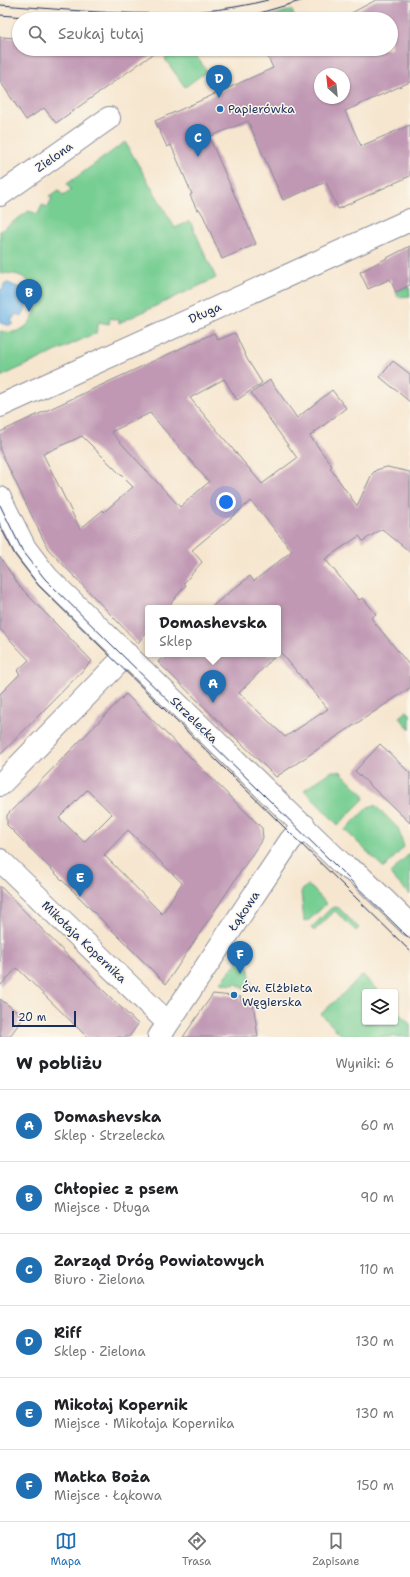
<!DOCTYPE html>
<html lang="pl">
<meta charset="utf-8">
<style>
body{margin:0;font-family:"Shantell Sans",sans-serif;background:#f6f6f6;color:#202124}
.controls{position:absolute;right:12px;bottom:12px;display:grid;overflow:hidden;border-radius:4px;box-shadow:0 1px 3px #0004}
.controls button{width:36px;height:36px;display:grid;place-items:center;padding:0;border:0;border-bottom:1px solid #e0e0e0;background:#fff;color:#202124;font:20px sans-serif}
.compass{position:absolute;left:314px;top:68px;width:36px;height:36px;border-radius:50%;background:#fff;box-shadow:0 1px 3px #0004;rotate:333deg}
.scale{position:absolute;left:12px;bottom:10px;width:64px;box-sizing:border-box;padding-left:4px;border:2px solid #1b2f5e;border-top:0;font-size:11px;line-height:14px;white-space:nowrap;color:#1b2f5e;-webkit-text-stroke:3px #fbf7ec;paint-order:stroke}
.you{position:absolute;left:226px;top:502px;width:14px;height:14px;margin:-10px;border:3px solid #fff;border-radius:50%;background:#1a73e8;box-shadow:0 0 0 6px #1a73e833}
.badge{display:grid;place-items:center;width:26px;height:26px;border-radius:50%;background:#1f6fb2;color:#fff;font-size:13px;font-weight:700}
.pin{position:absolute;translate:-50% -33px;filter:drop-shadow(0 1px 2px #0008)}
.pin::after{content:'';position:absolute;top:21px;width:14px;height:12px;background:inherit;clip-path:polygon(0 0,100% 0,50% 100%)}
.popup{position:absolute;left:145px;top:605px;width:136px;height:52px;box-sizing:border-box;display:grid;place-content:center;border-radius:4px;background:#fff;filter:drop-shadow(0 1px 3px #0005);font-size:13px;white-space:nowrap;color:#757577}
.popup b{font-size:15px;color:#202124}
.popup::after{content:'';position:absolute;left:50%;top:100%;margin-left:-8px;border:8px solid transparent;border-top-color:#fff}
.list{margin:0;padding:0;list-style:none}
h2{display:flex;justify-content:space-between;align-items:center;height:52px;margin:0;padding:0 16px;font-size:17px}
h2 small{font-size:13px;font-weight:400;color:#757577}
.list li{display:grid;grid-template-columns:26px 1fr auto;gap:12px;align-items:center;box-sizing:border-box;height:72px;padding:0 16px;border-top:1px solid #e0e0e0}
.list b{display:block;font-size:15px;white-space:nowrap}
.list p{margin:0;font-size:13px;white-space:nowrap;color:#757577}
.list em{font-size:13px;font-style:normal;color:#757577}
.icon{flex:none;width:22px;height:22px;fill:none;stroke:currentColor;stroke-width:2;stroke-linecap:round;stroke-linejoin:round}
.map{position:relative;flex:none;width:410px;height:1037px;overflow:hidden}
.search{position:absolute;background:#fff;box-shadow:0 1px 3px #0004;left:12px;right:12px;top:12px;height:44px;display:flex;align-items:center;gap:10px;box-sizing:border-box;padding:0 14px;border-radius:22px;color:#757577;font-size:15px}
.sheet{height:484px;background:#fff}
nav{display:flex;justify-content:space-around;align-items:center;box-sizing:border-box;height:56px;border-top:1px solid #e0e0e0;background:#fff;font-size:11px;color:#757577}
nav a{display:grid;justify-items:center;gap:2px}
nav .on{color:#1f6fb2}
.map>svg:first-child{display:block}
.green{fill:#77ce93;stroke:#497e78}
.water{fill:#72b7e9;stroke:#4673a4}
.building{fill:#c098b4;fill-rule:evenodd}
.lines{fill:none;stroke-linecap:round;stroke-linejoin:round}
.minor-casing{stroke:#888a96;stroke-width:24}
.minor{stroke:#fff;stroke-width:22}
.tram{stroke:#1b2f5e;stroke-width:1}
.poi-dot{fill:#1f6fb2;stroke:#fbf7ec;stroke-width:1.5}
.labels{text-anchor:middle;stroke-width:3;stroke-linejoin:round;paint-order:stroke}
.poi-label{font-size:12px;fill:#1b2f5e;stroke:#fbf7ec;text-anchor:start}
.street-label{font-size:12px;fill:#1b2f5e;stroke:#fbf7ec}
</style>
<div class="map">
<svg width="410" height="1037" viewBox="0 0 410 1037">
<rect width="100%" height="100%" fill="#fbf7ec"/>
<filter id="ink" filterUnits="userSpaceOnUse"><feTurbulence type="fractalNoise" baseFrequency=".025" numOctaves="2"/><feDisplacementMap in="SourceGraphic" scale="8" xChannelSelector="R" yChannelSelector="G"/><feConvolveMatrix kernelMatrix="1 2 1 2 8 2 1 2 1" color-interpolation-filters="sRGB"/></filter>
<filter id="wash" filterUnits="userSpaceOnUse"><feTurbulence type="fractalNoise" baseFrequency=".012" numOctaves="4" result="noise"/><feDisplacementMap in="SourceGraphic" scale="16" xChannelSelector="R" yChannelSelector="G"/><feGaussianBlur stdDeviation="0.9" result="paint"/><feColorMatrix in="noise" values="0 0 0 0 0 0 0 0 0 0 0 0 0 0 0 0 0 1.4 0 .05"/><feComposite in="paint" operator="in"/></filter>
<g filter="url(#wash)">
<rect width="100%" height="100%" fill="#f6e6cf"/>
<path class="green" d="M292 10 294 17 288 19H259Z
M174 49H191L207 71 185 87 165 59Z
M125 142 175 228 190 221 216 278 119 323V320L110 318 109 324 99 322 96 333 0 377V331C44 343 53 266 0 274V231L29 211 38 214 42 205 48 207 52 198 49 196 59 190 63 196 71 190 67 184Z
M409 286 410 296 398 297 396 292Z
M407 711 410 714V729L399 717Z
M332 771H340L364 795V799L338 825 304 790Z
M375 805 398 828 404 847 384 868 345 830 368 807Z
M410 853V895L390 874Z
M308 886 312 888 325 902V905L309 920 304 921 301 892 305 887Z
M334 907 339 908 359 928 356 931 335 911 314 931 311 928 330 909Z
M246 950 252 990 243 988 237 984 231 985 221 983Z
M363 975 379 992H365V1022H395V1009L410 1024V1037H343L321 1014Z"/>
<path class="water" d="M8 283 22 289C29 299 28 307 22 316L16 314 11 321 14 324 8 325 0 323V290L3 289 4 284Z"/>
<g id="blocks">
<path class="building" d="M376 0H410V82L345 111 361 146 410 125V176L338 209 326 182 283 200 248 121 209 137 256 244 222 259 203 215 199 209 197 210 190 195 192 194 171 145 167 147 155 121 273 68 268 57 283 49H391V19H340ZM320 74H344V98H320Z
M0 37 19 38V49H160L56 123 44 108 26 120 0 81Z
M410 246V285L396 292 390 279 368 289 360 272Z
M214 333 218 340 235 333 247 359 262 383 237 400 224 379 190 398 262 484 297 458 251 393 270 380 297 418 332 390 346 408 310 436 332 466 330 468 357 506 372 474 376 470 387 467 410 472V552L382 529 363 541 359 536 325 559 359 600 363 598 376 614 371 618 410 666V688L276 777 158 662 166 654H277L239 693 285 737 328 709 278 649V608H210L250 576 254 581 292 551 271 525 251 501 192 550 202 562 184 583 186 585 167 608H148V630L138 643 48 549 0 450V432ZM150 413 209 482 180 507 111 432ZM82 436 133 487 104 512 103 510 80 529 43 454Z
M393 361 410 374V402L380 377Z
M0 557 20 587 92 661 0 755V694L20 674 17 671 29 660 0 629Z
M126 694 262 828 263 838 166 984 7 825V815ZM87 790 112 814 84 842 59 818ZM128 830 182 883 162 914 104 855Z
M380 744 410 773V823L355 771Z
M0 886 73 961 138 1024 129 1037H87L17 968 0 986Z
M213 994 241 997 240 1000 253 1003 258 1037H183Z
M0 999 24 1017 9 1037H0Z"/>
</g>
</g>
<g filter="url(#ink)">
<use href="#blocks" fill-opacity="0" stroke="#888a96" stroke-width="1"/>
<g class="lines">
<defs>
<path id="minor" d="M0 195 109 118
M0 406 410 220
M0 498 25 548 47 577 343 865 359 875 410 925
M0 785 127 654
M0 860 168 1023
M159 1037 290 841 304 825"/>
</defs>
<use href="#minor" class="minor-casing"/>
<use href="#minor" class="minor"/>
<path class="tram" d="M0 5C89 11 180 23 268 0
M0 15 49 19
M227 19 253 15 304 0
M0 505 22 550 45 579 410 939
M0 526 15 555 39 586 410 951"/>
</g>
</g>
<g class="poi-dot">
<circle cx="220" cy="109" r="4"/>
<circle cx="234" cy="995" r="4"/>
</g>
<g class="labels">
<g class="poi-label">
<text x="228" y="113">Papierówka</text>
<text x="242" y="992">Św. Elżbieta<tspan x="242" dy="14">Węgierska</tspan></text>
</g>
<g class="street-label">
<text transform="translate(54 157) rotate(-35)" y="4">Zielona</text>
<text transform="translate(205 313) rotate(-24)" y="4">Długa</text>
<text transform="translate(194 720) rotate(44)" y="4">Strzelecka</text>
<text transform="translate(244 911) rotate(-56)" y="4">Łąkowa</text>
<text transform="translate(84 942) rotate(44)" y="4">Mikołaja Kopernika</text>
</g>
</g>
</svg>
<div class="controls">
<button><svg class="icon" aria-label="layers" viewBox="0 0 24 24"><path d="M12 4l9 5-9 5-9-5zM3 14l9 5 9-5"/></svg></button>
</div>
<svg class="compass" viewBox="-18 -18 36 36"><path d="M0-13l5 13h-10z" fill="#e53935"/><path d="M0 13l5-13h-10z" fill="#757577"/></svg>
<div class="scale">20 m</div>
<div class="you"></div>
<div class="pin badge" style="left:213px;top:703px">A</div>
<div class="popup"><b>Domashevska</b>Sklep</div>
<div class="pin badge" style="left:29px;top:312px">B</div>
<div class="pin badge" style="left:198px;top:157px">C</div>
<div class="pin badge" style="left:219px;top:98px">D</div>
<div class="pin badge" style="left:80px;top:897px">E</div>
<div class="pin badge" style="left:240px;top:974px">F</div>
<div class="search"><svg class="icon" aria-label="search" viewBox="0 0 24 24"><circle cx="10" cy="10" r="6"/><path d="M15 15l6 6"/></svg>Szukaj tutaj</div>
</div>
<section class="sheet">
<h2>W pobliżu<small>Wyniki: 6</small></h2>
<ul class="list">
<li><span class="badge">A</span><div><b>Domashevska</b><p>Sklep · Strzelecka</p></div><em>60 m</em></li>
<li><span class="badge">B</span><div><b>Chłopiec z psem</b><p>Miejsce · Długa</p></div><em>90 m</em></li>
<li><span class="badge">C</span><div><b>Zarząd Dróg Powiatowych</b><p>Biuro · Zielona</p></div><em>110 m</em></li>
<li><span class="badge">D</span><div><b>Riff</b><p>Sklep · Zielona</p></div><em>130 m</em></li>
<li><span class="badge">E</span><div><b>Mikołaj Kopernik</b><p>Miejsce · Mikołaja Kopernika</p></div><em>130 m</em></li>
<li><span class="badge">F</span><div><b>Matka Boża</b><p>Miejsce · Łąkowa</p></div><em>150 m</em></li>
</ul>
</section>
<nav>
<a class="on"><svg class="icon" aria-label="map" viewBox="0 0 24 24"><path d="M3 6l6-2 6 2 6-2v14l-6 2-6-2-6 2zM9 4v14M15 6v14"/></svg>Mapa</a>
<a><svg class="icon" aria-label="directions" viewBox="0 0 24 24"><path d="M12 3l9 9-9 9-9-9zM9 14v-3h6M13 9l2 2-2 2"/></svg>Trasa</a>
<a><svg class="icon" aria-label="saved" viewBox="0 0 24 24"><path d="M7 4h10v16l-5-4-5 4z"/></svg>Zapisane</a>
</nav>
